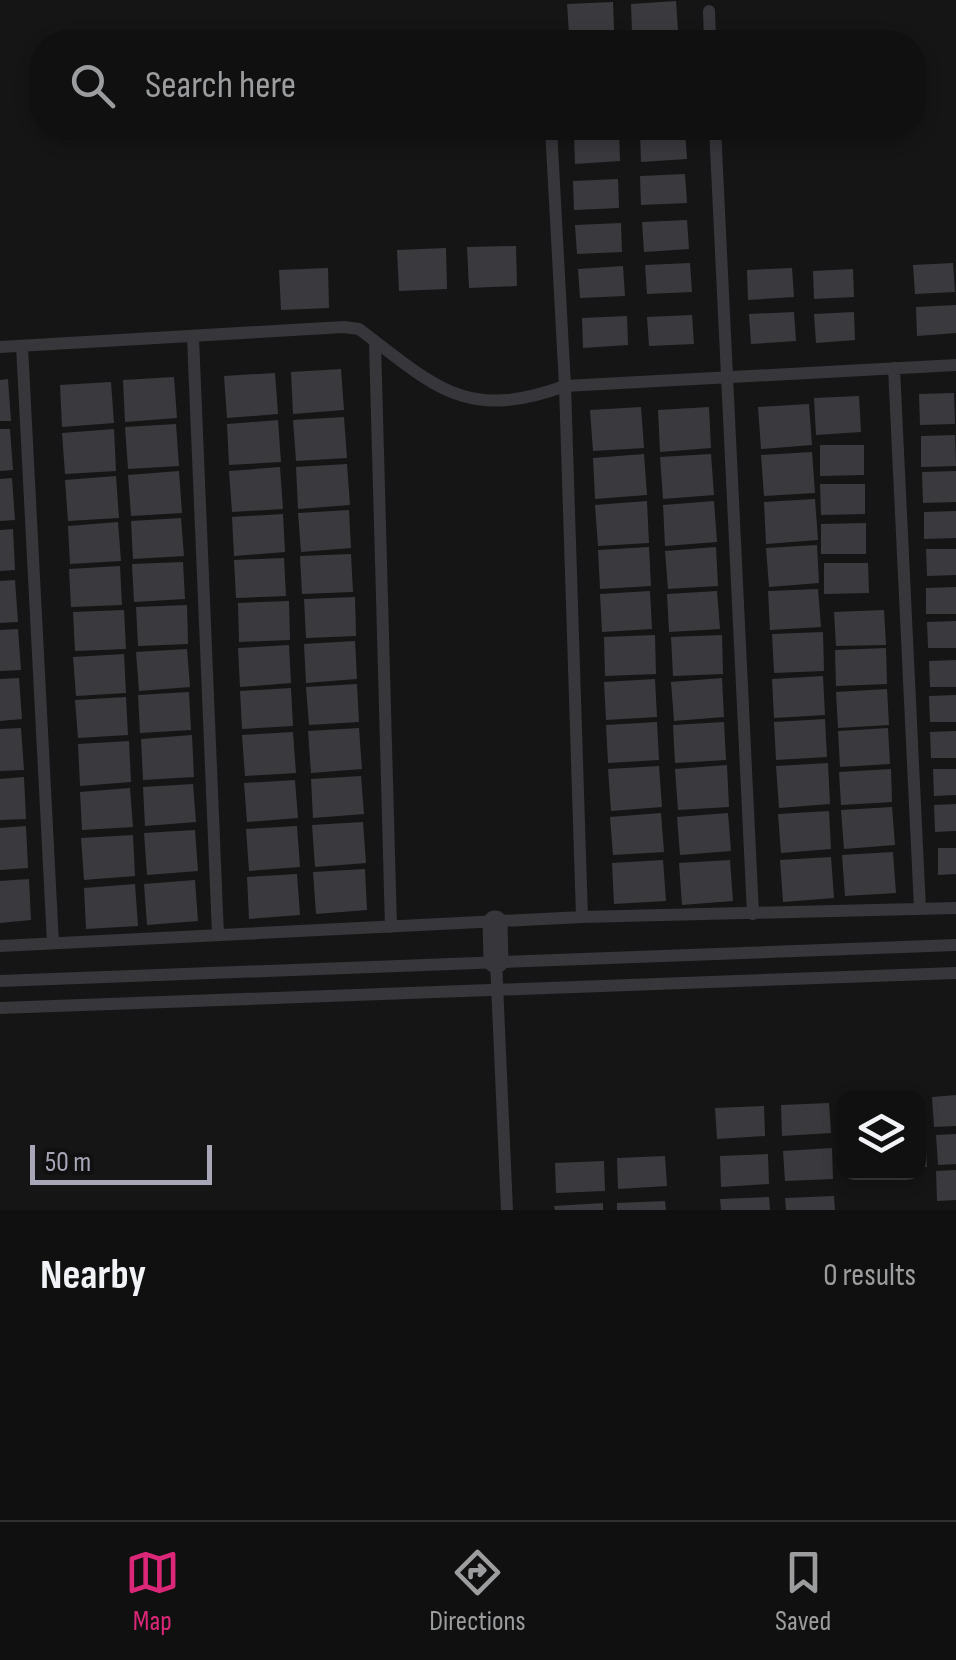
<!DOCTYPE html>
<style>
body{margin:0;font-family:"Sofia Sans Condensed",sans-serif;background:#1e1e1e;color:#f1f3f6}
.controls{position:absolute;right:30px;bottom:30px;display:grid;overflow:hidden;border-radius:20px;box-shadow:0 5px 15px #0003}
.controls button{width:90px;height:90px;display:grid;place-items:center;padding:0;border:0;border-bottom:2px solid #303030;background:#101010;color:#f1f3f6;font:50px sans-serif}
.scale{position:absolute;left:30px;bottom:25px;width:182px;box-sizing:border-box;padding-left:10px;border:5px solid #a7a7b7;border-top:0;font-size:28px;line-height:35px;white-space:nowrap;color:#a7a7b7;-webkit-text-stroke:8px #101011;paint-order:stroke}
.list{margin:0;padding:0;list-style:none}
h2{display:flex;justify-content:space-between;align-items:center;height:130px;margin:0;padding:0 40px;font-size:42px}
h2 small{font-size:32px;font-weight:400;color:#9c9d9f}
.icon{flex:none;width:55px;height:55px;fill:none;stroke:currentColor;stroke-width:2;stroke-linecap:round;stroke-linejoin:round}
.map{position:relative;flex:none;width:956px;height:1210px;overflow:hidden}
.search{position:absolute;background:#101010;box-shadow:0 5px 15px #0003;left:30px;right:30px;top:30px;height:110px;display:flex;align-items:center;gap:25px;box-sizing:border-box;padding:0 35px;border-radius:40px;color:#9c9d9f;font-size:38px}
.sheet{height:310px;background:#101010}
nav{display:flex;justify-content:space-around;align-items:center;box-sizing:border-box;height:140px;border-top:2px solid #303030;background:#101010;font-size:28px;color:#9c9d9f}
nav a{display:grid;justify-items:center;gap:5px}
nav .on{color:#db2777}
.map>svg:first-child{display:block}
.building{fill:#3a3a3e}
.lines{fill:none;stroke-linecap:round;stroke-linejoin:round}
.lane{stroke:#36363b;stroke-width:12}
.street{stroke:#36363b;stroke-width:25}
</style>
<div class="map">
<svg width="956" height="1210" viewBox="0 0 956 1210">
<rect width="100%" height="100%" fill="#151516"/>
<path class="building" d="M676 1 678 31 632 33 631 4Z
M613 2 614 31 569 34 567 4Z
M685 130 687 159 641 162 640 133Z
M619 131 620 161 575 164 574 134Z
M685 174 687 203 641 205 640 176Z
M618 179 619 208 574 210 573 181Z
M687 220 689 249 644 252 642 222Z
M621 223 622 252 577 254 575 225Z
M516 246 517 286 469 288 467 247Z
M446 248 447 289 399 291 397 250Z
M690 263 692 292 647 294 645 265Z
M953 263 955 292 915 294 913 265Z
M623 266 625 296 580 298 578 269Z
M328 268 329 308 281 310 279 270Z
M792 268 794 297 748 300 747 270Z
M853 269 854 297 814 299 813 271Z
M956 305V333L917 336 916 307Z
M794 312 796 341 751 344 749 314Z
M854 312 855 340 816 343 814 314Z
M692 315 694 344 649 346 647 317Z
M627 316 628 345 583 348 582 318Z
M341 369 344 410 293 414 291 372Z
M275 373 278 414 227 418 224 376Z
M174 377 177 418 125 422 123 380Z
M8 379 11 421H0V380Z
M111 382 114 423 62 427 60 385Z
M954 393 955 424 920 425 919 394Z
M859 396 861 432 816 435 814 398Z
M809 404 812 445 761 449 758 407Z
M641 407 644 448 593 451 590 410Z
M709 407 711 448 660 452 658 410Z
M344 417 347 458 296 461 293 420Z
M278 420 281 462 229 465 227 424Z
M176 424 179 466 128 469 125 427Z
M0 429H10L13 470 0 471Z
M114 429 116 471 65 474 62 433Z
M955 435 956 466 921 467V436Z
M820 445H864V475L820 476Z
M812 452 815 493 764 496 761 455Z
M644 454 647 495 595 499 593 458Z
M711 454 714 495 663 499 660 457Z
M347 464 350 505 298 509 296 467Z
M280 467 283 509 232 512 229 471Z
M179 471 182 513 131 516 128 475Z
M956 471V502L923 503 922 472Z
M116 476 119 518 68 521 65 480Z
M12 478 15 520 0 521V479Z
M820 484H865V514L821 515Z
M815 499 818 540 766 544 764 502Z
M647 501 649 543 598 546 595 505Z
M714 501 717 542 665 546 663 505Z
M349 510 351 548 301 552 298 513Z
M956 511V538L924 539V512Z
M283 514 285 552 234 556 232 517Z
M181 518 184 556 133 559 131 521Z
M118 522 121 561 70 564 68 526Z
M866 523V554H821V524Z
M13 529 15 570 0 571V530Z
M817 545 819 583 769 587 766 548Z
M649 547 651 586 600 589 598 550Z
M716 547 718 586 668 589 665 551Z
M926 549H956V575L927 576Z
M351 554 353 592 302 594 300 556Z
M284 558 286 596 236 598 234 560Z
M183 562 185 599 134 602 132 564Z
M824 563H868L869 593 824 594Z
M120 566 122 605 71 607 69 569Z
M15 580 18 622 0 623V581Z
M956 587V614H926V588Z
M818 589 821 627 770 630 768 591Z
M650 591 652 629 602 632 600 594Z
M717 591 720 629 669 632 667 594Z
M355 597 356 636 306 638 304 599Z
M289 601 290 640 239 642 238 603Z
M187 605 188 644 138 646 136 607Z
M124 610 126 649 75 651 73 612Z
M884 610 886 645 836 646 834 612Z
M956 621V648H928L927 622Z
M18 629 21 670 0 671V630Z
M823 632 824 671 774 673 772 634Z
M655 635 656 674 605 676 604 637Z
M722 635 723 674 673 676 671 637Z
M355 641 357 679 306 683 304 644Z
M289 645 291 683 240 687 238 648Z
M886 648 887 684 836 686 835 650Z
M187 649 190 687 139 691 136 652Z
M124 654 126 693 76 696 73 657Z
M956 660V687H930L929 661Z
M823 676 825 715 774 718 772 679Z
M19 678 22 719 0 721V679Z
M722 678 724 717 674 721 671 682Z
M655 679 657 717 606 720 604 682Z
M357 684 359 722 309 725 306 687Z
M291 688 293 726 242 729 240 691Z
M887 689 889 725 838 728 836 692Z
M189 692 191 730 140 733 138 695Z
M956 695V722H930L929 696Z
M126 697 128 735 78 738 75 700Z
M825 719 827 757 776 760 774 722Z
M657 722 659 760 608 763 606 725Z
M724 722 726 760 675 763 673 725Z
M21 728 24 770 0 771V729Z
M359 728 362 769 311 773 308 731Z
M888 728 890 764 840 767 838 731Z
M956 731V758H931L930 732Z
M293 732 296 773 245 776 242 735Z
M192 735 194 777 143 780 141 739Z
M129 741 131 782 80 786 78 744Z
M828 763 830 804 779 808 776 766Z
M727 765 729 807 678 810 675 769Z
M659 766 662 807 611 811 608 769Z
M891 769 892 802 841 805 839 772Z
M933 769H956V795L934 796Z
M361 776 364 814 313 818 311 779Z
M24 777 26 819 0 820V779Z
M295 780 298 818 247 822 244 783Z
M193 784 196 822 145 826 143 787Z
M130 788 133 827 82 830 80 792Z
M956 804V831L935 832 934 805Z
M892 807 895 845 844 849 841 810Z
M829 811 831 849 781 853 778 814Z
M661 813 664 852 613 855 610 817Z
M728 813 731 851 680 855 677 817Z
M363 822 366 863 315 867 312 825Z
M26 826 28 868 0 870V828Z
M297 826 300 867 249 871 246 829Z
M195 830 198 871 147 875 144 833Z
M133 835 135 876 84 880 81 838Z
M938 848H956V874L938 875Z
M893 852 896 893 845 896 842 855Z
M831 857 834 898 783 902 780 860Z
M663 860 666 901 614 904 612 863Z
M730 860 733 901 682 905 679 863Z
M365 869 367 910 316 914 313 872Z
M297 874 300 915 249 919 247 877Z
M29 879 31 920 0 923V881Z
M195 880 198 921 147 925 144 884Z
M135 884 138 926 86 929 84 888Z
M956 1095V1126L934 1127 932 1097Z
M829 1103 831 1133 782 1136 781 1105Z
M764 1106 765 1136 717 1139 715 1108Z
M956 1134V1164L938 1165 936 1135Z
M918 1137H925L927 1167H918Z
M832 1148 833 1179 785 1181 783 1151Z
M768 1154 769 1184 721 1187 720 1156Z
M665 1156 667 1186 618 1189 617 1158Z
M604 1161 605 1191 556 1193 555 1163Z
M956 1170V1200L937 1201 936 1171Z
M834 1196 835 1210H786L785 1198Z
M769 1197 770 1210H721L720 1199Z
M665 1201 666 1210H617V1203Z
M603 1203V1210H555L554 1206Z"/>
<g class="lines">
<path class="lane" d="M709 11 710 42
M551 128 565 386 956 365
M715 128 753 914
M193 337 218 935
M375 343 391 927
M22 346 53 943
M0 347 344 327 359 329C436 387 465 422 565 386L582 917
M894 368 920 909
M0 946 582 917 956 908
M496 961 507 1210
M0 981 956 945
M0 1008 956 973"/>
<path class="street" d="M495 923 496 961"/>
</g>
</svg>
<div class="controls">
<button><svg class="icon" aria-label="layers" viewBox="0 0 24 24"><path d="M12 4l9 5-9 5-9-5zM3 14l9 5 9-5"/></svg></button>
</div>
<div class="scale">50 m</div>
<div class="search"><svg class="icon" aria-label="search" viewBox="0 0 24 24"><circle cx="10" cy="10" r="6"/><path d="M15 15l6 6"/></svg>Search here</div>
</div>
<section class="sheet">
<h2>Nearby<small>0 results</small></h2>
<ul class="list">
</ul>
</section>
<nav>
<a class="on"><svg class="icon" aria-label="map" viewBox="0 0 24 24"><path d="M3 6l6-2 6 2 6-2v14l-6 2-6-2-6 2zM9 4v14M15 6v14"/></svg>Map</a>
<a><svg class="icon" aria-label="directions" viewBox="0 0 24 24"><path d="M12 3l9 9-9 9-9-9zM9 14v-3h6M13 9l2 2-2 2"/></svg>Directions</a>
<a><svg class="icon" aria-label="saved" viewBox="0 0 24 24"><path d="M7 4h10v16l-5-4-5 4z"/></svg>Saved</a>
</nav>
